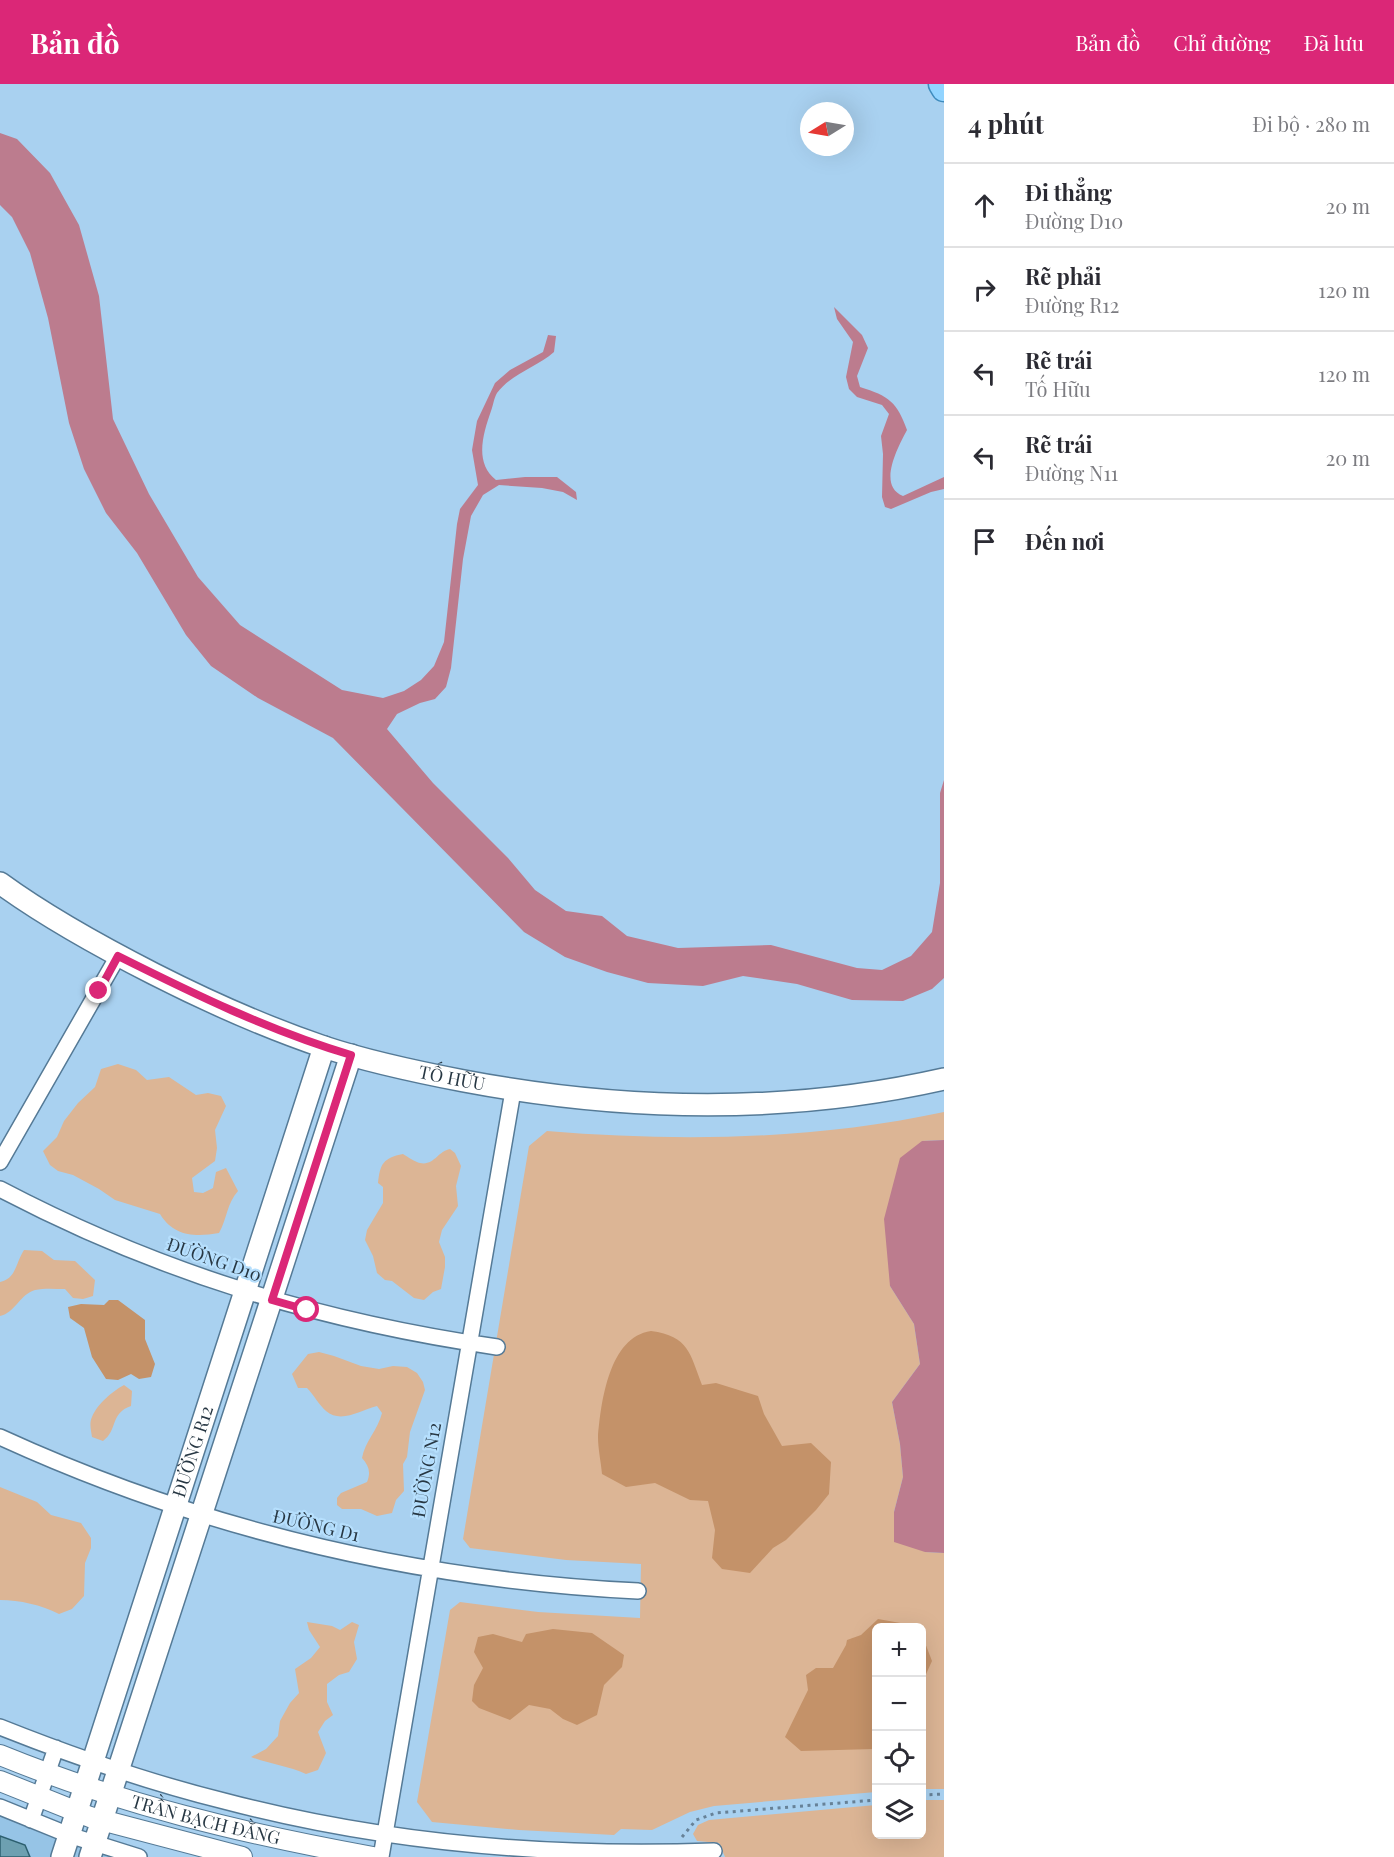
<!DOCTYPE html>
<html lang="vi">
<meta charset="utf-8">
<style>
body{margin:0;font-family:"Playfair Display",serif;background:#f7f7f7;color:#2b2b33}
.controls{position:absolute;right:18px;bottom:18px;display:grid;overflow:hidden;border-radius:9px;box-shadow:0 6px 24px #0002}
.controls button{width:54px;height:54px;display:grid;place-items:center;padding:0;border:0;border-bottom:2px solid #e1e1e2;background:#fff;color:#2b2b33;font:30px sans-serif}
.compass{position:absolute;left:800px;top:18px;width:54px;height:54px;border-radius:50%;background:#fff;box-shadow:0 6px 24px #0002;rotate:259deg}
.stop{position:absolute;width:18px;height:18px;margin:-14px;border:4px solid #db2777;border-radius:50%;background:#fff}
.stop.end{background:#db2777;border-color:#fff;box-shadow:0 2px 6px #0008}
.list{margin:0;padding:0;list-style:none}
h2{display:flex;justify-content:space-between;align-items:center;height:78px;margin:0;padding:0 24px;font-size:26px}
h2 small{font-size:20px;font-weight:400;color:#7c7c81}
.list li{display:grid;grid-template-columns:39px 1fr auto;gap:18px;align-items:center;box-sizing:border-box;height:84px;padding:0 24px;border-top:2px solid #e1e1e2}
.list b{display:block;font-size:22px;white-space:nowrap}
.list p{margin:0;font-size:20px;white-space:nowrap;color:#7c7c81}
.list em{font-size:20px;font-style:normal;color:#7c7c81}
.icon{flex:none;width:33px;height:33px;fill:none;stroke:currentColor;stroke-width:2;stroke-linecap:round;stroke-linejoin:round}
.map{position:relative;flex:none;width:944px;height:1773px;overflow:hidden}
header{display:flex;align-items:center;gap:36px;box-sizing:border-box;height:84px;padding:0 30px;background:#db2777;color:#fff}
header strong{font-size:28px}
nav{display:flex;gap:33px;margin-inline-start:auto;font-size:21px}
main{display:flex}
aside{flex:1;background:#fff}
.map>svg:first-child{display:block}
.built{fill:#96c4e6}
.green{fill:#dcb595}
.forest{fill:#c49269}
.water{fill:#bc7c8e}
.building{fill:#6da0b1;stroke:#2c5f6f;stroke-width:1.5}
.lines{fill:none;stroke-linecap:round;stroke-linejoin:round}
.minor-casing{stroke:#557a96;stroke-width:18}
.tertiary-casing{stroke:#557a96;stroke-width:22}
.secondary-casing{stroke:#557a96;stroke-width:24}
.primary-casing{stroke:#3e8bbd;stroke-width:27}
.path{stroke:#678298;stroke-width:3;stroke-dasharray:3 4.5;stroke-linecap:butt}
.minor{stroke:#fff;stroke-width:15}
.tertiary{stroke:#fff;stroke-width:20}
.secondary{stroke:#fff;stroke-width:21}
.primary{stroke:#92d4ff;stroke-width:24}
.route{stroke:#db2777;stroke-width:8}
.labels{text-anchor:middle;stroke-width:4.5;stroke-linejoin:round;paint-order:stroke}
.street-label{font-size:18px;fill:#273743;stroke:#b6dffd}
</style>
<header>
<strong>Bản đồ</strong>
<nav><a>Bản đồ</a><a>Chỉ đường</a><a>Đã lưu</a></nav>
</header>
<main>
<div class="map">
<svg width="944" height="1773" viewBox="0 0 944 1773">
<rect width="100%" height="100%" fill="#a9d1f0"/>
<path class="built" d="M0 1731 50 1753 120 1773H0Z"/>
<path class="green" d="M118 980 136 986 147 996 169 993 196 1011 208 1009 221 1012 226 1022 215 1046 217 1064 215 1077 192 1094 194 1108 203 1109 213 1104 216 1088 226 1084 238 1107C227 1119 227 1135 219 1149 196 1153 174 1153 160 1130L115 1116 99 1105 73 1091 58 1087 50 1081 43 1067 57 1053 64 1037 78 1019 95 1003 101 985Z
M944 1028V1056L922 1057 890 1202 914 1240 920 1280 892 1318 900 1360 903 1393 894 1428 925 1468 944 1469V1705H922V1544H876V1708L714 1722 690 1728 652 1746 621 1745 614 1751 519 1746 432 1738 417 1718 450 1526 460 1518 538 1528 640 1534 641 1480 566 1476 470 1464 463 1455 529 1062 547 1047C681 1058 813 1056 944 1028Z
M450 1065 455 1069 461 1082 456 1102 458 1122 442 1146 439 1158 445 1173V1183L441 1205 433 1208 424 1216 414 1214 392 1197 385 1196 377 1189 373 1172 365 1156 367 1146 383 1119V1103L378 1099C380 1080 383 1074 403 1070 408 1073 415 1078 420 1079 434 1082 438 1067 450 1065Z
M24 1166 42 1167 54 1176 75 1177 95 1196 93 1212 83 1215 73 1214 65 1205C55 1205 44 1204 35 1206 20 1210 15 1229 0 1232V1198C16 1195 16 1178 24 1166Z
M319 1268 334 1272 361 1282 379 1285 393 1282 407 1283 417 1289 423 1298 425 1306 410 1348 407 1373 403 1380 404 1407 396 1416 392 1429 377 1432 361 1425H342L337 1421V1414L341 1409 367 1398C371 1388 369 1382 362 1374 365 1357 378 1346 382 1329L377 1322C361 1326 341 1340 326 1327 319 1321 314 1311 307 1304H298L292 1290 308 1270Z
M124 1301 132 1307 131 1322C110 1329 118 1346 103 1357L92 1353C91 1346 89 1339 92 1333 97 1320 113 1307 124 1301Z
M0 1403 37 1418 51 1431 81 1439 91 1454V1464L85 1479 84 1512 72 1525 59 1530C41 1521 20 1516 0 1516Z
M307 1538 332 1542 340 1546 352 1538 359 1541 354 1558 357 1575 349 1588 339 1591 327 1600V1618L333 1631 325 1637 318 1648 326 1669 318 1686 306 1690C288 1682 270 1680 251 1673L266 1665 278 1652 280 1637 290 1619 299 1609 295 1585 311 1574 320 1563 309 1546Z
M922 1716H944V1773H725L719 1759 697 1757 693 1750 698 1741 709 1736 876 1721V1750H922Z"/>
<path class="forest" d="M109 1216H118L145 1236V1255L155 1280 151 1293 139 1295 131 1290 118 1296 106 1295 92 1273 84 1244 70 1234 68 1223 81 1220 104 1221Z
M651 1247C689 1252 690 1270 702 1301L716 1299 758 1312 764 1330 782 1362 811 1359 831 1378 829 1410 816 1426 786 1456 773 1464 750 1489 722 1485 712 1474 715 1446 708 1417 690 1416 655 1399 626 1403 602 1390C601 1378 598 1365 598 1353 601 1318 609 1253 651 1247Z
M878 1535 906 1540 910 1543 876 1544V1657L874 1665 801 1667 785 1653 808 1606 806 1591 816 1584H833L846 1561 847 1556 861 1551Z
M553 1545 592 1549 624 1571 622 1583 604 1601 597 1631 577 1641 563 1635 550 1625 529 1621 510 1636 479 1624 472 1617 474 1601 483 1584 474 1568 478 1553 493 1550 522 1558 526 1550Z
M922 1551 932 1577 922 1599Z"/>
<path class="water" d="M0 49 17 55 50 89 79 141 99 212 113 335 149 410 198 493 240 541 342 606 383 614 404 607 421 596 434 582 444 558 457 440 460 425 478 401 472 366 477 337 495 299 510 286 543 268 548 251 556 252 554 268C537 283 511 290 497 309 494 314 493 322 491 327 483 350 474 379 496 396L525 393H557L576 408 577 416 563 408 542 404 499 401 483 411 471 432 463 475 451 584 446 603 435 615 420 619 397 630 387 645 433 699 508 774 535 806 566 827 602 832 627 852 678 864 771 861 857 884 882 886 911 872 932 848 940 799V709L944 696V894L932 905 903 917 852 916 797 900 743 892 703 902 648 899 607 888 565 873 524 848 333 654 258 614 211 582 186 551 137 469 106 429 84 385 69 339 48 234 30 169 12 133 0 121Z
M834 223 862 251 868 264 857 292 860 303C889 312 897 318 907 346 898 363 877 402 903 412L944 393V405L931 408 891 425 885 423 882 413 883 370 881 352 889 330 882 321 857 313 849 305 846 293 853 258 837 235Z
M944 1056V1469L925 1468 894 1458V1428L903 1393 900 1360 892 1318 920 1280 914 1240 890 1202 884 1135 900 1074 922 1057Z"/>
<path class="building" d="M0 1752 25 1761 30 1773H0Z"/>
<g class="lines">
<defs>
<path id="minor" d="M0 1078 118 872
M0 1105C160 1189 319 1237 497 1263
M0 1353C203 1446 416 1496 638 1507
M0 1643C73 1672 147 1698 224 1717 383 1759 550 1773 714 1767
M0 1723 69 1751 139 1773
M31 1736 56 1664
M381 1773 513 1007"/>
<g id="tertiary">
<path id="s1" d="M0 1671C120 1720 245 1750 373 1773"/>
<path d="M0 1697 90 1733 242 1773"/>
</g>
<g id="secondary">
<path id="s2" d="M0 799C48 834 101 863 154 890 209 918 265 943 324 963 369 978 417 988 464 997 623 1027 785 1031 944 995"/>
<path id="s3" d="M62 1773 324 963"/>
<path d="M90 1773 351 971"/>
</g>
<path id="primary" d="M941 0 944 5"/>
</defs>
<use href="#minor" class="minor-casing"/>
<use href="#tertiary" class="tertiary-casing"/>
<use href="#secondary" class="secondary-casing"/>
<use href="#primary" class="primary-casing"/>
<path class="path" d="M922 1711 944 1710
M682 1753 696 1736 716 1729 876 1716"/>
<use href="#minor" class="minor"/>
<use href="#tertiary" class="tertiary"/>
<use href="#secondary" class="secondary"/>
<use href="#primary" class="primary"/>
</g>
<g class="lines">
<path class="route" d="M99 907 118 872C194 910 270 947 351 971L272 1216 307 1226"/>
</g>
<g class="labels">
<g class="street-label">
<text dy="6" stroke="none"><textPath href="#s2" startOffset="496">TỐ HỮU</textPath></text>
<text transform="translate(214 1176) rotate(19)" y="6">ĐƯỜNG D10</text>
<text dy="6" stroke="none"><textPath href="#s3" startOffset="426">ĐƯỜNG R12</textPath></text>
<text transform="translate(427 1386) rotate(-80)" y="6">ĐƯỜNG N12</text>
<text transform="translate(316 1442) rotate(13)" y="6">ĐƯỜNG D1</text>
<text dy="6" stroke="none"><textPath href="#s1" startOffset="216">TRẦN BẠCH ĐẰNG</textPath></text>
</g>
</g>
</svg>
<div class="controls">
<button>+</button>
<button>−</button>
<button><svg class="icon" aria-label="locate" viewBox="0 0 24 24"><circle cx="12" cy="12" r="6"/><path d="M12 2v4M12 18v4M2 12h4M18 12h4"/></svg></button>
<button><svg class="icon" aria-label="layers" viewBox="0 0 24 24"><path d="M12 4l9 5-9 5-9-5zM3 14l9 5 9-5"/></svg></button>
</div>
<svg class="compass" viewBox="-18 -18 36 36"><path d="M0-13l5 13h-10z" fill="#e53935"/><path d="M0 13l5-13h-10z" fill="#7c7c81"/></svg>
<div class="stop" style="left:307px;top:1226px"></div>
<div class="stop end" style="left:99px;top:907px"></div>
</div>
<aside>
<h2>4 phút<small>Đi bộ · 280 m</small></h2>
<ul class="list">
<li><svg class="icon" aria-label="ahead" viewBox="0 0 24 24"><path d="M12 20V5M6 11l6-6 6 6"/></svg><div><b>Đi thẳng</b><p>Đường D10</p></div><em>20 m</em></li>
<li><svg class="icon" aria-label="right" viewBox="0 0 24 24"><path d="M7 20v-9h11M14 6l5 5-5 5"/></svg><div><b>Rẽ phải</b><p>Đường R12</p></div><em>120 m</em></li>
<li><svg class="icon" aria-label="left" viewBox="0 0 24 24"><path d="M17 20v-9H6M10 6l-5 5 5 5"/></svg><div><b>Rẽ trái</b><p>Tố Hữu</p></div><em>120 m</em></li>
<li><svg class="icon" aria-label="left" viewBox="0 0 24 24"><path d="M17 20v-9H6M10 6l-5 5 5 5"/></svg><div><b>Rẽ trái</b><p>Đường N11</p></div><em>20 m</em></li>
<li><svg class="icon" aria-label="arrive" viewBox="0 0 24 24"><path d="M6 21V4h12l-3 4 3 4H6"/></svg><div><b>Đến nơi</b></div></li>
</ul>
</aside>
</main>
